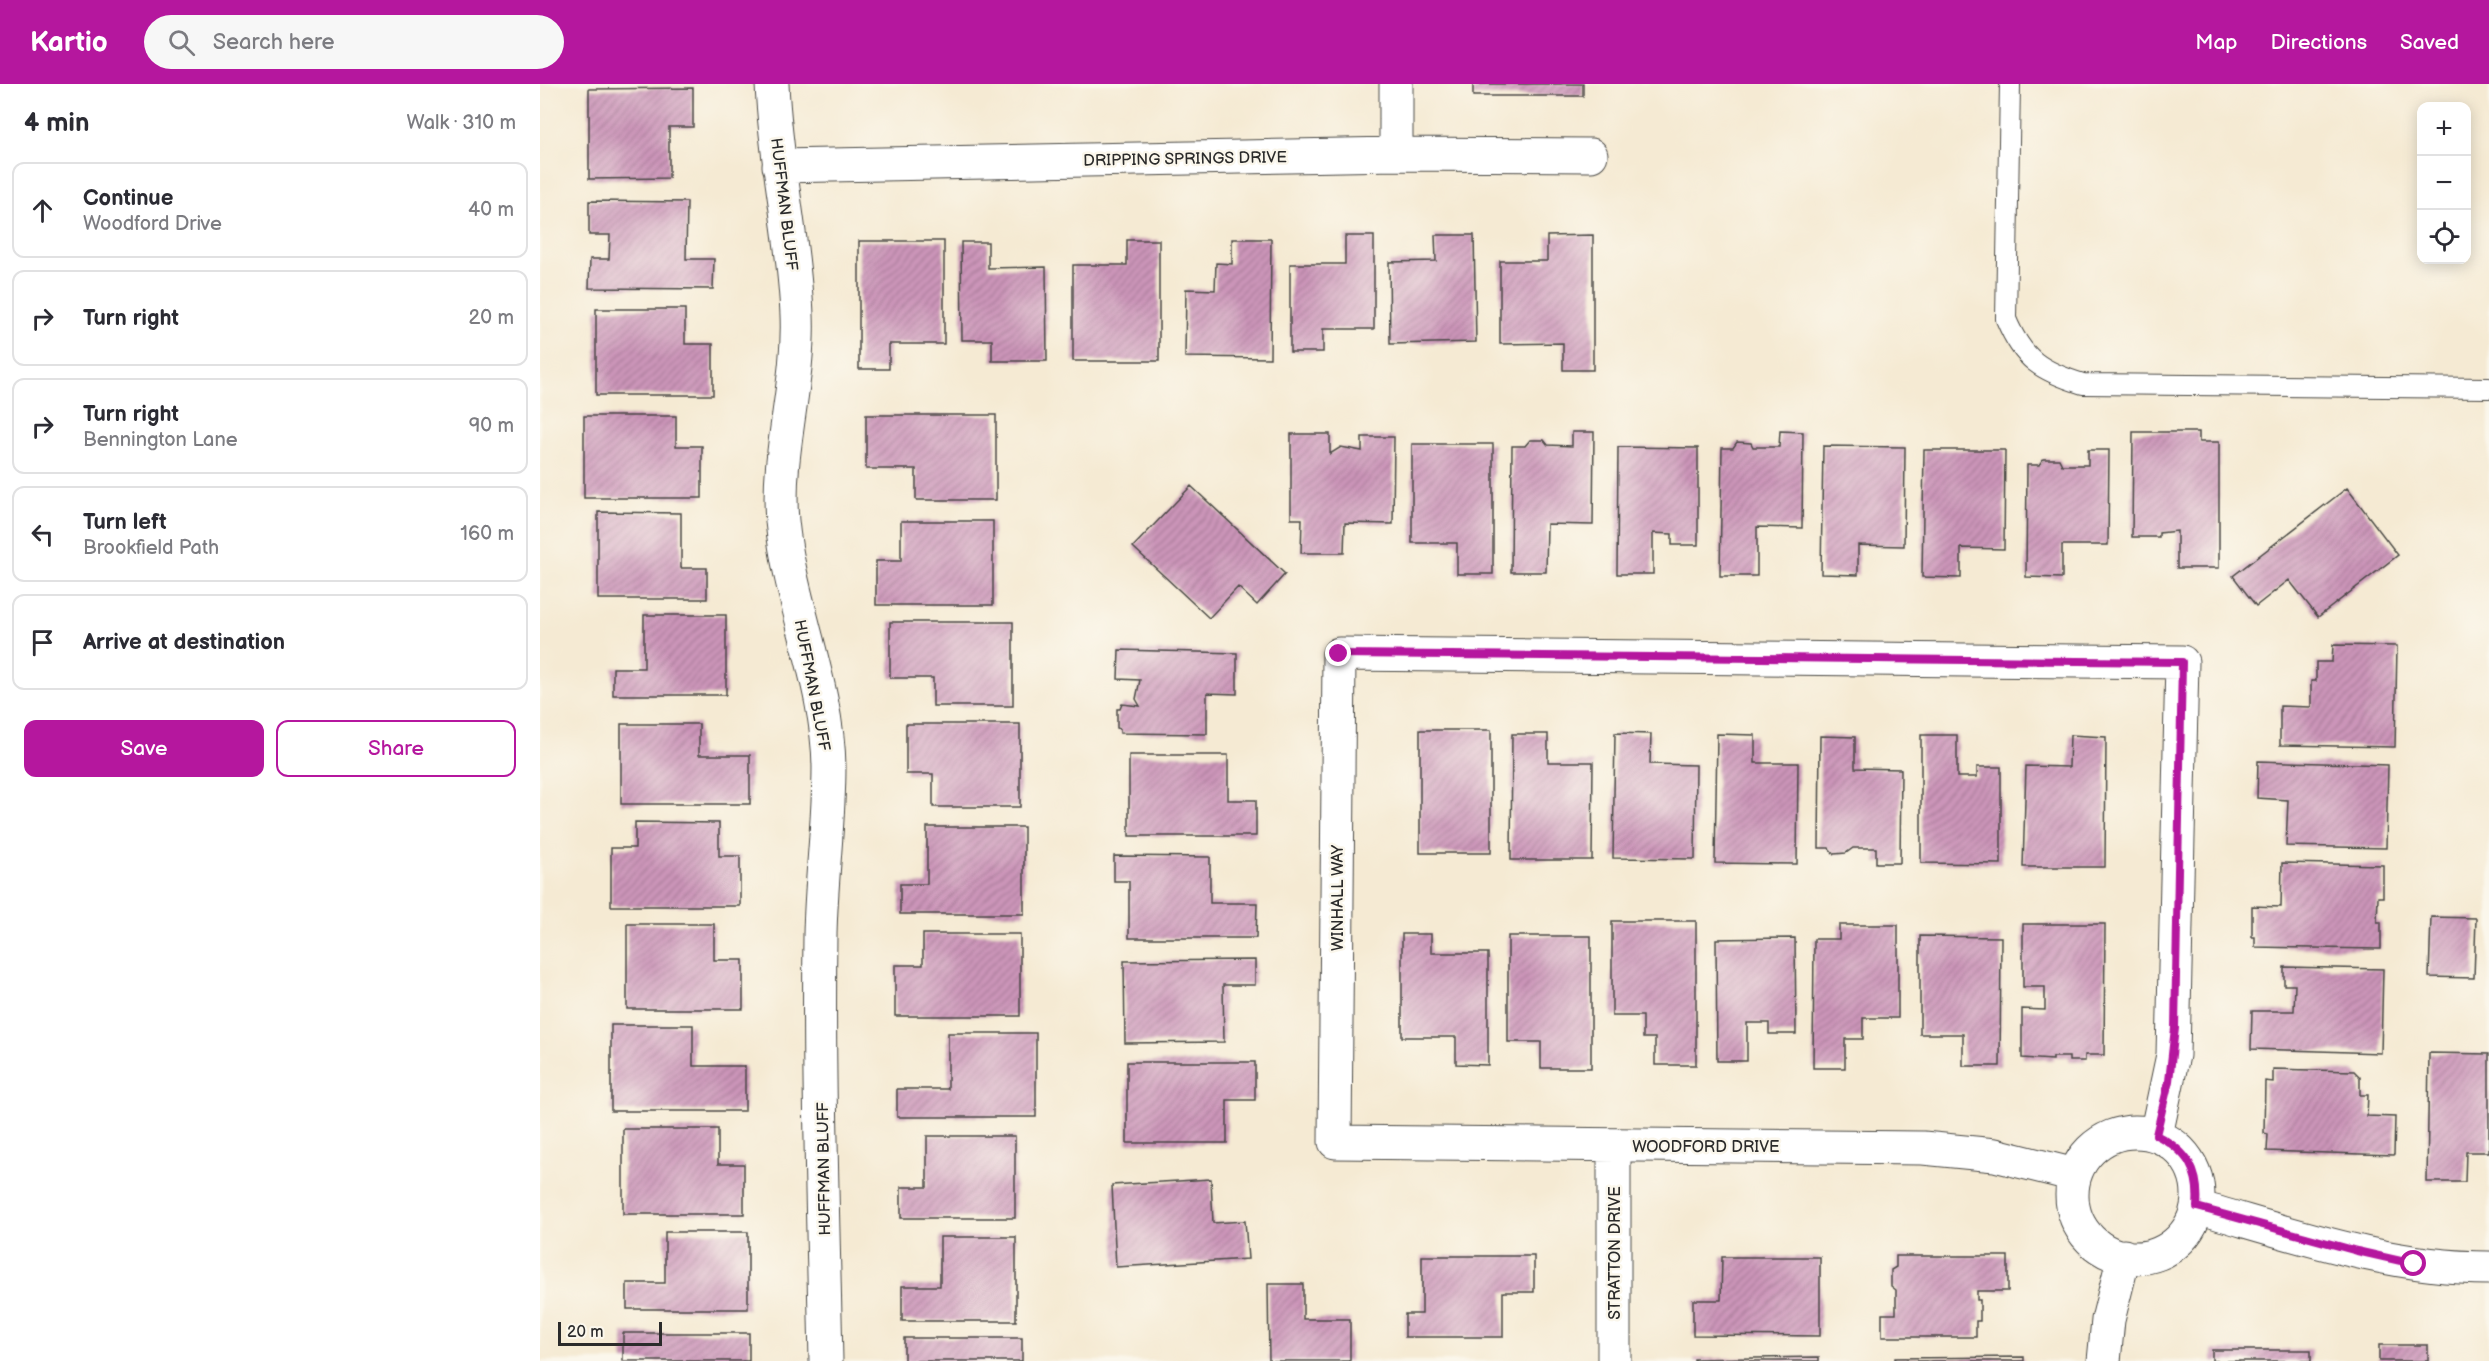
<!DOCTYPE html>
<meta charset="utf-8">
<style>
body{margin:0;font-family:"Balsamiq Sans",sans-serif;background:#f7f7f7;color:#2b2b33}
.controls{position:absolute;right:18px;top:18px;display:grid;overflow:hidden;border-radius:12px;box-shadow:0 3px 15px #0003}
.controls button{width:54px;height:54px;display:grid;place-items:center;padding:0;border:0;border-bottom:2px solid #e1e1e2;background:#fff;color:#2b2b33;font:30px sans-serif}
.scale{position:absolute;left:18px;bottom:15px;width:104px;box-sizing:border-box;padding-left:6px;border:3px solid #2b2b2b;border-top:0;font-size:16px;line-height:21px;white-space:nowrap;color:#2b2b2b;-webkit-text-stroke:4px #fbf7ec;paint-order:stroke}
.stop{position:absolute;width:18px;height:18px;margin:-14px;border:4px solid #b5179e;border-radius:50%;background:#fff}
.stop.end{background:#b5179e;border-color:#fff;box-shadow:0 2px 6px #0008}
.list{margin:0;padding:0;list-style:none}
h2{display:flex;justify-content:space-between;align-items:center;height:78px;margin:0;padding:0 24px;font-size:26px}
h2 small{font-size:20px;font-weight:400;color:#7c7c81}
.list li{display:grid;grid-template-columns:39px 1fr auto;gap:18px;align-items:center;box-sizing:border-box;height:96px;margin:0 12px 12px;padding:0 12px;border:2px solid #e1e1e2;border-radius:12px}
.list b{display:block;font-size:22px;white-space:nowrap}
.list p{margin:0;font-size:20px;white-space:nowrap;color:#7c7c81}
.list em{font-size:20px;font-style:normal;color:#7c7c81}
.actions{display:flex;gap:12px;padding:18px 24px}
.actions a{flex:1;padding:14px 0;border:2px solid #b5179e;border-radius:12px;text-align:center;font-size:21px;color:#b5179e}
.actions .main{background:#b5179e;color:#fff}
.icon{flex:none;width:33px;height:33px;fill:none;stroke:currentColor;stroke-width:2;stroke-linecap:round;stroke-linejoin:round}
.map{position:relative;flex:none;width:1949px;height:1277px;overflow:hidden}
header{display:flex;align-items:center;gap:36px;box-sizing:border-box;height:84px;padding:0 30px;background:#b5179e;color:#fff}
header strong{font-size:28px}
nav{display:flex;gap:33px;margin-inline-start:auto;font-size:21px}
.search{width:420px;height:54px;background:#f7f7f7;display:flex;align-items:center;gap:15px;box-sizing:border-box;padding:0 21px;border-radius:33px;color:#7c7c81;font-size:22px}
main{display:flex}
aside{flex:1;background:#fff}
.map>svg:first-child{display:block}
.building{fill:url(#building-hatch)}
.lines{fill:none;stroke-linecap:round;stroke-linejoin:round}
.lane-casing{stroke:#494844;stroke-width:22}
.street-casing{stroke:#494844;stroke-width:35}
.lane{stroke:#fff;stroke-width:20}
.street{stroke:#fff;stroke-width:33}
.route{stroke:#b5179e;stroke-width:8}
.labels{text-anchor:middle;stroke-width:5;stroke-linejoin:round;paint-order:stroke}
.street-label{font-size:16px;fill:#2b2b2b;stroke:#fbf7ec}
</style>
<header>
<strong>Kartio</strong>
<div class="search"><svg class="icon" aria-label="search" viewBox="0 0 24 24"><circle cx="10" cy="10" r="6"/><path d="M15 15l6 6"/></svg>Search here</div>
<nav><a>Map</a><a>Directions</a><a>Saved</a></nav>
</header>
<main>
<aside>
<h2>4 min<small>Walk · 310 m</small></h2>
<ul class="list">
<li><svg class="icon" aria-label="ahead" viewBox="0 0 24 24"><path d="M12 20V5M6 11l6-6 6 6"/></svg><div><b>Continue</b><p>Woodford Drive</p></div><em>40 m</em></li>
<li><svg class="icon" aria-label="right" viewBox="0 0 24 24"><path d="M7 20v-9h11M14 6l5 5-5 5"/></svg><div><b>Turn right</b></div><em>20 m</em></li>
<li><svg class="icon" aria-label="right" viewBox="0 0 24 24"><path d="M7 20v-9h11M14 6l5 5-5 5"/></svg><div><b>Turn right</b><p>Bennington Lane</p></div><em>90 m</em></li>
<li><svg class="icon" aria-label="left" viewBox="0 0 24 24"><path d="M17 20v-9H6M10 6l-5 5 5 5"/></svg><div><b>Turn left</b><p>Brookfield Path</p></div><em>160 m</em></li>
<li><svg class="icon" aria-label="arrive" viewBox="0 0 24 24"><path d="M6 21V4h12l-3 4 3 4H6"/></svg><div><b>Arrive at destination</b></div></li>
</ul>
<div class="actions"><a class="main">Save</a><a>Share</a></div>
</aside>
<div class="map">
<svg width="1949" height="1277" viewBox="0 0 1949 1277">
<defs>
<pattern id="building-hatch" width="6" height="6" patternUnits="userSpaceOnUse" patternTransform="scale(1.5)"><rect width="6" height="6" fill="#cc95b9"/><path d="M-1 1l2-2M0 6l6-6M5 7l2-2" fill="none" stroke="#a67a97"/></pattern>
</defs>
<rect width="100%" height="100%" fill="#fbf7ec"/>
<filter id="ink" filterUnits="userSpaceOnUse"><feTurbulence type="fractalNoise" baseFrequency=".0167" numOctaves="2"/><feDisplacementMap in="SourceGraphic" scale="12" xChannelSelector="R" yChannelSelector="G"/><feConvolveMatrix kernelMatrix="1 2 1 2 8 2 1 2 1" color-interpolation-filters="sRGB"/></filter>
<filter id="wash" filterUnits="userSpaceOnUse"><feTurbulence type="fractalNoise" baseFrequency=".008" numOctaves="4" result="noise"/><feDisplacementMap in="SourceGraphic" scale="24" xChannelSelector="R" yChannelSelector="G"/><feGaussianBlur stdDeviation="1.35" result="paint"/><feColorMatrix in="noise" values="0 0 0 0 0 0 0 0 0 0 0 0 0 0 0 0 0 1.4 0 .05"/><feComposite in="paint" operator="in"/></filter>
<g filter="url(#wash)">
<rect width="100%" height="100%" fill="#f5ead3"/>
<g id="blocks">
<path class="building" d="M933 0H1043V12H933Z
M153 4V43H129V94L49 95V5Z
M49 117 147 118 146 175H174L173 205 49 204 50 175H69L70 151H49Z
M895 151H934L936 258 850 260 849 178 896 177Z
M1053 151V286H1023V259L960 260V177H1007V152Z
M805 152H834V245H783V268H750V180H805Z
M692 155H731L730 274 645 273 646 205 675 206 676 179 692 180Z
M587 156H619V277H533V181H587Z
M319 157H404V260H349V285H319Z
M421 158H448V184L506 183 507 277H452V256H422Z
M56 225H145V260H173V311H56Z
M326 331H456V416H376V385H326Z
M44 332H136V362H162V414H44Z
M1240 347 1263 348 1262 444 1217 443V492H1180L1182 364H1193L1197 358 1211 359 1213 363H1239Z
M1032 348H1054L1053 441 1007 440 1006 488H971L972 362H985L990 356H1004L1008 361 1032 362Z
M1593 348H1659V358H1679V484H1637V447L1619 449V453H1592Z
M751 350H790V370L801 363 822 367V353H854L853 440 805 439 804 469H761L762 435H751Z
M872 360H953V490H917V459H872Z
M1283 362 1365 363 1364 462 1318 461V491L1281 490Z
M1078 363 1158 364V461H1132V450L1113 449V490H1077Z
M1384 366H1465L1464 465 1421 464V494L1382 493Z
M1548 366H1569L1568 461H1522V494L1486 493 1487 381H1499L1503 375H1519L1522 381H1548Z
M651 402 745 490 717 521 698 503 669 534 593 463Z
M1807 404 1858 471 1778 533 1749 496 1716 522 1693 492Z
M58 428 141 429V484H167V515H58Z
M361 437H453V521H336V477H361Z
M104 531H186V611H73V584H104Z
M350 538H473V622H393V594H350Z
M1793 561 1857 562 1855 663 1740 661V622L1771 623V597H1776V578H1792Z
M579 566 697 569V610L667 609V650L580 649V645L577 644V625H580L582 620 600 622 596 615 600 596 578 595Z
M81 640H159V671H210V720H81Z
M366 640H480V723H393V690H366Z
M880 646H951V769H880Z
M1075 649 1111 650 1110 680 1156 681 1155 775 1073 774Z
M972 650H1008V678H1053L1052 776H971Z
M1177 650 1215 651V679H1258L1257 780 1175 779Z
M1381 651H1417V693H1437V683H1461V780L1381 779Z
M1530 651 1566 653 1565 783H1483L1486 682 1529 683Z
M1280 652 1315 653V684L1361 685 1360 779H1336V764H1313L1306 769 1294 770 1289 764H1279Z
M589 671H688V716H716V752H589Z
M1718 677 1848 681 1846 764 1746 762 1748 716 1717 714Z
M95 738 179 739V772H200V822H71V764H95Z
M387 743H484V830H360V800H387Z
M574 772 670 773V819H717L716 854H589V797H574Z
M1742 779 1843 781V813H1838L1837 838H1841V865L1715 863V853H1712V822L1741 823Z
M1891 833 1936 834 1934 894 1889 893Z
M1072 837H1156V981H1115V954H1103V932H1072Z
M87 840H174V876H203V925H87Z
M1483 840H1565L1564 971H1545V977H1529V973H1513V976L1482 974V925L1505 926V903H1483Z
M1299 841H1358V934H1323V955H1305V984H1273L1274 855H1299Z
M383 850H480V932H355V881H383Z
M862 850H891V869H948V981L916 980V953H862Z
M968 852H1051V984H1001V958H968Z
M1380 852 1461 853 1460 982H1423V950H1380Z
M1255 854 1256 950H1229V939H1207V977H1177L1176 855Z
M715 876V901H683L684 958 585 959 584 877Z
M1744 883 1843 885 1841 969 1711 965 1712 927H1754L1755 901H1744Z
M71 941H153V982H205V1027H71Z
M408 949H496V1033H357V1005H408Z
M1889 969 1949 970V1068H1926L1925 1098H1887Z
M587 978H715V1016H687V1059H587Z
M1733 985 1814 987 1820 993V1011H1828L1827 1032 1855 1033 1854 1071 1727 1067 1728 1050 1724 1049 1725 997 1733 998Z
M83 1045H178V1080H204V1130H83Z
M387 1052H475V1134H361V1103H387Z
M671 1095 673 1139 705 1137 708 1175 576 1183 572 1101Z
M125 1148H208V1225H87V1199H125Z
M400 1153H476V1237H362V1202H400Z
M882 1172H994V1208H963V1253H865V1230H882Z
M1356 1172H1468V1207H1437V1216H1440V1237H1436V1253H1342V1230H1356V1206L1351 1202V1186L1356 1183Z
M1182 1173H1280V1252L1153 1251V1216H1181Z
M728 1200H763V1235H810V1277H729Z
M83 1249H209V1277H83Z
M364 1254H482V1277H364Z
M1839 1261H1888V1277H1839Z
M1672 1266H1771V1277H1672Z
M1279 1273V1277H1154V1275Z
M1484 1273V1277H1355V1274Z"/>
</g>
</g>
<g filter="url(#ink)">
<use href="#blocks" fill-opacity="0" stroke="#494844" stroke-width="1.5"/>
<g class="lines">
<defs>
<path id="lane" d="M1470 0 1466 235C1483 276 1501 287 1543 300L1949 304"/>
<path id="street" d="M232 0C235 78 254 153 257 231 260 300 236 368 242 437 250 519 288 602 289 683 289 739 281 795 280 851 278 993 283 1135 286 1277
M856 0V70
M239 82 856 70 1051 71
M1532 1111a63 63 0 1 1 126 0a63 63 0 1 1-126 0Z
M1074 1062V1277
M1535 1091 1455 1071 1383 1064 795 1058 799 570 1642 578 1633 971 1616 1051
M1657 1123C1753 1150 1848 1184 1949 1184
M1564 1277 1568 1236 1584 1172"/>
</defs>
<use href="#lane" class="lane-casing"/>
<use href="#street" class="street-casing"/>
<use href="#lane" class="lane"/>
<use href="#street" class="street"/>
</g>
</g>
<g class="lines" filter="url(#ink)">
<path class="route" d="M799 570 1642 578 1635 944 1629 997 1616 1051C1648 1067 1660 1087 1657 1123L1817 1167 1874 1180"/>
</g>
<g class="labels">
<g class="street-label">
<text transform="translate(645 74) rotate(-1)" y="6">DRIPPING SPRINGS DRIVE</text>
<text transform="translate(245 120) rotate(83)" y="6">HUFFMAN BLUFF</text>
<text transform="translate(273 601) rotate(79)" y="6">HUFFMAN BLUFF</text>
<text transform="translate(797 814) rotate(-90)" y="6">WINHALL WAY</text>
<text x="1166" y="1068">WOODFORD DRIVE</text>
<text transform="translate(283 1085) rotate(-91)" y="6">HUFFMAN BLUFF</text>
<text transform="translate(1074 1169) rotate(-90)" y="6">STRATTON DRIVE</text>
</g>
</g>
</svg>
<div class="controls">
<button>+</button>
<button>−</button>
<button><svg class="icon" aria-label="locate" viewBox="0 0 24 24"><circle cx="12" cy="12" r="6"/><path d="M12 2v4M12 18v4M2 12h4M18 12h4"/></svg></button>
</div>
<div class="scale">20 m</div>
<div class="stop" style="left:1874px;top:1180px"></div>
<div class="stop end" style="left:799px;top:570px"></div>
</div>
</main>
